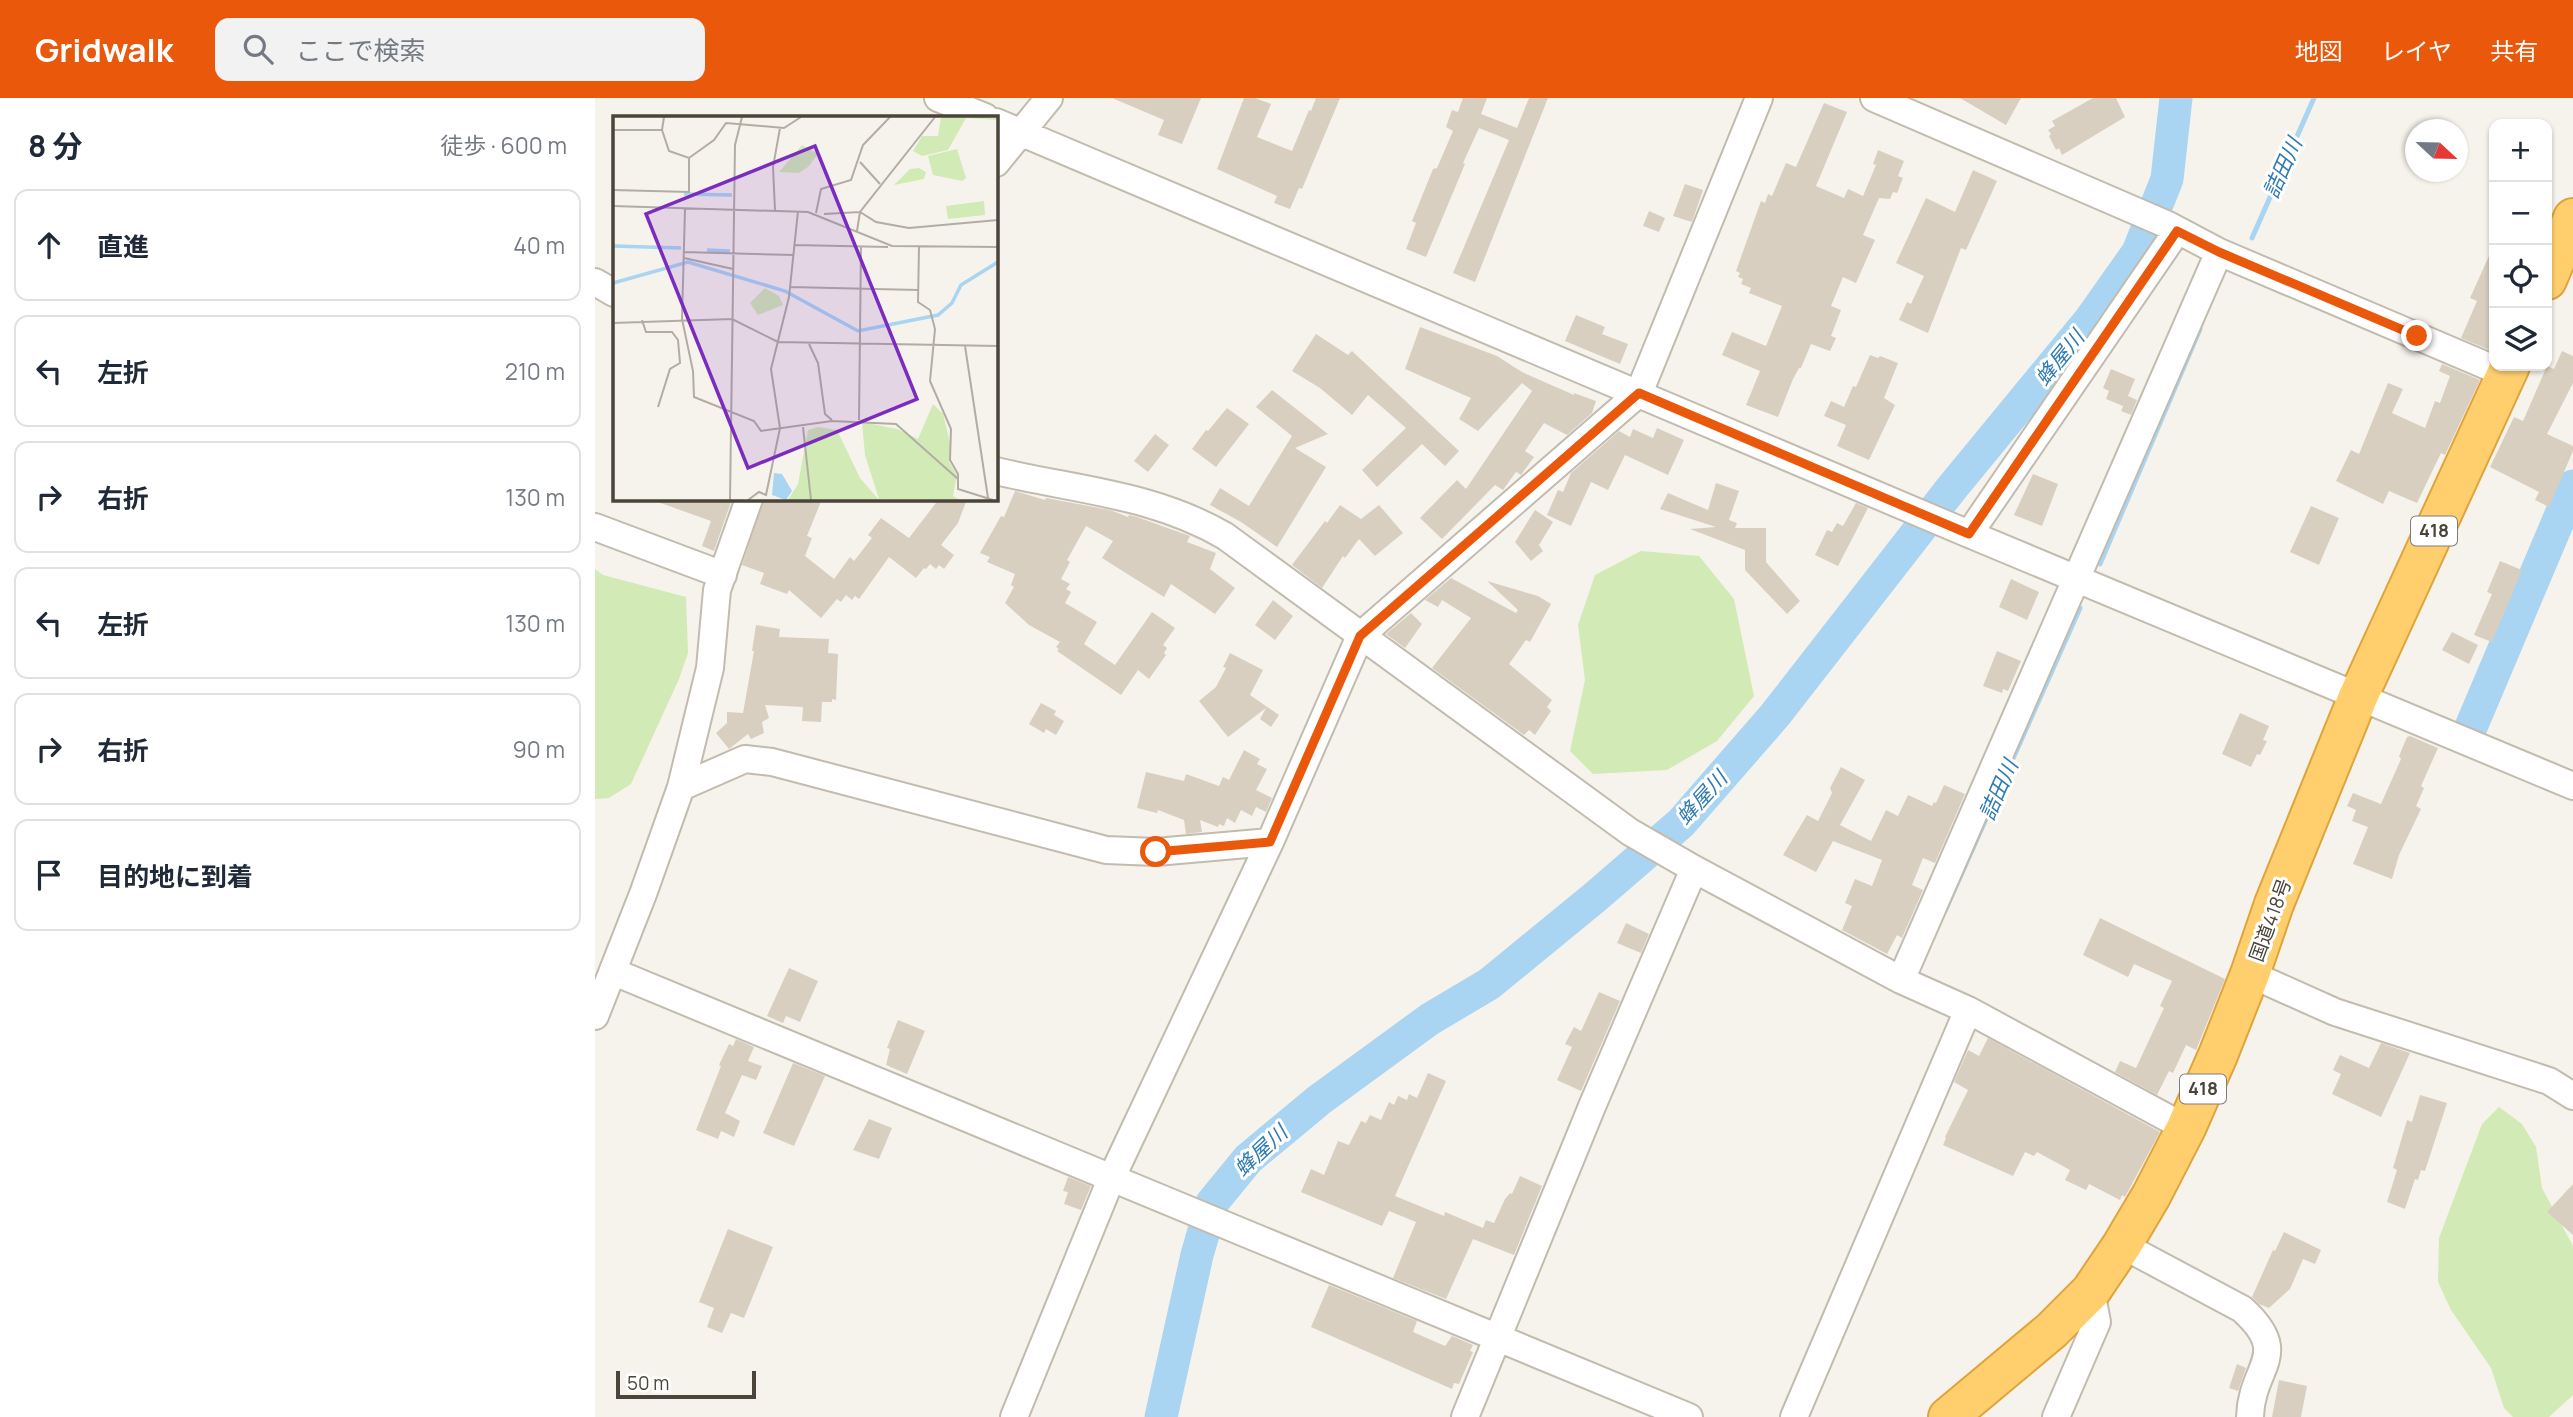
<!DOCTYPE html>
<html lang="ja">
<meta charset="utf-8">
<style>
body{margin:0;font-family:Manrope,"Noto Sans JP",sans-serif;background:#f2f2f3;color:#1f2937}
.controls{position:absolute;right:21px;top:21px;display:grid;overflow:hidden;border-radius:14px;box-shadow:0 2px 5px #0004}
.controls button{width:63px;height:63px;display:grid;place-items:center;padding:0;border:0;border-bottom:2px solid #e0e1e3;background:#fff;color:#1f2937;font:35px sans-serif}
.compass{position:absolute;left:1810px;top:21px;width:63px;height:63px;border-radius:50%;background:#fff;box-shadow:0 2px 5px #0004;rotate:112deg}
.scale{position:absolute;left:21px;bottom:18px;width:140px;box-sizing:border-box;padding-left:7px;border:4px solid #4b4439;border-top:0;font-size:19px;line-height:24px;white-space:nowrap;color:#4b4439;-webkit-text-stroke:5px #fff;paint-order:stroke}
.stop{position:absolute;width:21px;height:21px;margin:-16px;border:5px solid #ea580c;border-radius:50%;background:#fff}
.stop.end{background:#ea580c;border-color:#fff;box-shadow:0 2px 7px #0008}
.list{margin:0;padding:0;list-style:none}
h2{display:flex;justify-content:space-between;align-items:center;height:91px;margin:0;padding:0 28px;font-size:30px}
h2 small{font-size:23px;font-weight:400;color:#747a83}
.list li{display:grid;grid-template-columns:46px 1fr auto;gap:21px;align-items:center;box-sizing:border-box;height:112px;margin:0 14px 14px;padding:0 14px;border:2px solid #e0e1e3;border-radius:14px}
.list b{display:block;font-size:26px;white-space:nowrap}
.list em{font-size:23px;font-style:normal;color:#747a83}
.icon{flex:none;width:38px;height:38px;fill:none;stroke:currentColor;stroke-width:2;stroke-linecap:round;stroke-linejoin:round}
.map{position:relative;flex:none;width:1978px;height:1319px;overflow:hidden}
header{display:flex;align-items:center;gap:42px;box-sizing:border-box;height:98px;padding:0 35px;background:#ea580c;color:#fff}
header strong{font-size:33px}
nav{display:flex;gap:38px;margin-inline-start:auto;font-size:24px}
.search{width:490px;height:63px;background:#f2f2f3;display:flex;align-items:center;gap:18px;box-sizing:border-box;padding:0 24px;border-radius:14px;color:#747a83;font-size:26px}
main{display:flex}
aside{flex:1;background:#fff}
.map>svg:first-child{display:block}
.green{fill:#d2eab5}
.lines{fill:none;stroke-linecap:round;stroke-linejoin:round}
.stream{stroke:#a9d4f2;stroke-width:5}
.river{stroke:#a9d4f2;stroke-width:33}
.building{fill:#d8cfc1}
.minor-casing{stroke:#c2bbae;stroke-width:30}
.highway-casing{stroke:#e0a43c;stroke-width:42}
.minor{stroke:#fff;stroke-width:26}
.highway{stroke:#ffcf6e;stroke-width:38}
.route{stroke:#ea580c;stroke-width:9}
.labels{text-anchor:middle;stroke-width:6;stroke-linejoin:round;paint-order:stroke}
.shield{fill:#fff;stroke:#817c74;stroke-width:2}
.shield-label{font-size:18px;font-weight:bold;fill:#4b4439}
.street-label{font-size:19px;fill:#4b4439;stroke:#fff}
.water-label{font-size:21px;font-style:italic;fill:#2e7ab2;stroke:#fff}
.inset-river{fill:none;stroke:#a9d4f2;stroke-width:3.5}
.inset-road{fill:none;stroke:#b2ada4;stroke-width:2}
.view{fill:#7b2cbf;fill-opacity:0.15;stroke:#7b2cbf;stroke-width:3.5}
.inset-edge{fill:none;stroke:#4b4439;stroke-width:3.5}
</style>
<header>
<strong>Gridwalk</strong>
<div class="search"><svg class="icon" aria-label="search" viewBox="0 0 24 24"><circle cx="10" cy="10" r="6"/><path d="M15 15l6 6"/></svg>ここで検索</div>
<nav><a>地図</a><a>レイヤ</a><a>共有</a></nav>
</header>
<main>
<aside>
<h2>8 分<small>徒歩 · 600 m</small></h2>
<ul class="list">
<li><svg class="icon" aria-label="ahead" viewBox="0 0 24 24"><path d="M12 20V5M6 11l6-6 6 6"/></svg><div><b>直進</b></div><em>40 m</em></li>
<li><svg class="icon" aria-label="left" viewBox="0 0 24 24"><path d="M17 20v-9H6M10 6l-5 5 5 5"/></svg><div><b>左折</b></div><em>210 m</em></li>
<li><svg class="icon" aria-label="right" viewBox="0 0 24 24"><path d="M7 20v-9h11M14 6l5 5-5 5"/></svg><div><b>右折</b></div><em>130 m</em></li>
<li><svg class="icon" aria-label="left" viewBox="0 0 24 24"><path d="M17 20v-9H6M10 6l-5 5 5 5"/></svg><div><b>左折</b></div><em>130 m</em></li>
<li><svg class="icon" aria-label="right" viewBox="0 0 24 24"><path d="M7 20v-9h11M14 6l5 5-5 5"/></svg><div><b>右折</b></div><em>90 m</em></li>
<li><svg class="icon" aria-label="arrive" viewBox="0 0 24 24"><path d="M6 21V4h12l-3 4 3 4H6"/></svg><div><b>目的地に到着</b></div></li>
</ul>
</aside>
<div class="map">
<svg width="1978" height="1319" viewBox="0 0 1978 1319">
<rect width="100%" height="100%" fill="#f6f3ec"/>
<path class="green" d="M1046 453 1104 458 1139 501 1159 598 1122 643 1072 672 998 676 975 653 990 582 983 527 1000 477Z
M0 471 8 477 91 499 93 555 84 581 36 686 14 700 0 701Z
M1904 1009 1927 1026 1941 1049 1947 1090 1978 1148V1297L1954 1319H1918L1909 1310 1896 1270 1856 1212 1843 1184 1844 1140 1887 1026Z"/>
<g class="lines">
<path class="stream" d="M1657 140 1719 0
M1505 466 1605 231
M1350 813 1485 510"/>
<path class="river" d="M1876 629 1978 388
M566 1319 602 1157 617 1105 653 1061 724 1002 835 921 894 886 999 800 1086 725 1180 617 1356 391 1495 222 1543 154 1572 81 1581 0"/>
</g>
<path class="building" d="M517 0H606L587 46 563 37 569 22Z
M649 0H660L676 6 662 39 697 53 714 12 716 13 721 0H745L707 91 704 90 695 111 679 105 682 98 622 71Z
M868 0H892L886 16 922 30 934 0H953L880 184 858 175 914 42 884 30 868 65 870 66 831 159 811 151 821 125 817 123 838 71 842 70 858 33 851 29 857 12 863 14Z
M1365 0H1426L1411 27Z
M1498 0H1521L1530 19 1467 57 1464 50 1461 52 1454 38 1456 36 1453 32 1460 28 1457 23Z
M1229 5 1252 14 1221 88 1249 100 1253 91 1268 98 1281 67 1278 66 1283 52 1309 63 1303 78 1308 80 1302 95 1298 94 1295 101 1284 100 1268 137 1280 142 1261 185 1248 179 1236 208 1246 212 1236 238 1241 240 1235 253 1216 246 1206 270H1204L1198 281 1183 319 1151 307 1165 273 1127 257 1137 234 1171 248 1187 208 1154 195 1156 190 1146 186 1148 181 1143 179 1145 175 1141 173 1166 103 1170 105 1173 96 1177 98 1191 65 1201 69Z
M1378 72 1402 83 1371 152 1366 150 1333 235 1304 222 1312 204 1316 206 1329 178 1301 165 1331 100 1360 114Z
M1090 86 1108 92 1097 124 1078 118Z
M1054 113 1070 120 1064 134 1048 128Z
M1899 147V254L1866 240 1882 203 1875 200Z
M981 217 1010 229 1007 236 1033 246 1025 266 970 243Z
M825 229 902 258 927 274 979 297V295L1001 303 997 315 972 337 949 325 930 353 939 359 926 377 921 374 908 392 900 387 847 441 825 420 862 382 871 391 937 293 927 285 883 333 864 321 876 300 810 271Z
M721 236 753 257 757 253 864 353 850 368 827 346 782 389 767 372 811 330 773 297 757 317 725 290 697 273Z
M1967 253 1978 258V285L1952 336 1978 348V353L1954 409 1940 402 1944 394 1895 369 1919 319 1928 323 1952 268 1959 271Z
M1275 257 1283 260 1285 258 1303 265 1289 300 1300 307 1274 362 1242 348 1251 327 1229 318 1236 303 1249 309 1258 288 1261 289Z
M1847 266 1885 282 1850 357 1846 355 1822 405 1794 393 1788 406 1741 383 1756 352 1764 356 1793 285 1808 291 1797 315 1830 330 1840 303 1845 305 1855 278 1844 273Z
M1516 271 1540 281 1533 298 1542 302 1536 317 1526 313 1532 299 1528 308 1511 301 1514 293 1508 290Z
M677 292 733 336 700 350 731 369 682 449 646 424 615 407 625 390 654 408 697 338 661 309Z
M632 310 654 326 621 369 597 351 611 332 613 333Z
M1062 330 1089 342 1073 377 1030 357 1013 392 996 384 976 428 952 417 963 392 968 394 976 375 1024 333 1035 339 1038 331 1058 340Z
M560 336 574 347 553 374 539 363Z
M1438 376 1463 386 1447 428 1419 417Z
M1121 385 1144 393 1134 422 1142 425 1140 430H1171V464L1205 503 1192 516 1150 472V452L1095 431 1121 429 1065 411 1073 395 1113 412Z
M420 393 450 402 451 400 515 412 533 419 534 417 542 419 595 438 592 444 621 455 615 471 640 490 620 516 576 486 569 499 507 460 518 443 491 428 472 462 475 464 466 481 475 486 471 491 476 494 470 505 502 524 489 546 520 567 557 514 580 530 568 547 572 550 569 555 571 557 554 581 543 572 526 597 462 553 464 551 461 549 465 544 434 527 410 505 419 489 416 487 420 476 392 464 395 459 385 455 406 418 409 419Z
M60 401H137L119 453 107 448 116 423 60 403Z
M169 401H227L212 438 217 440 210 458 239 481 255 459 259 463 277 440 273 437 286 420 314 440 344 401H372L363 425 346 447 359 457 349 471 344 467 341 471 335 466 331 471 329 470 321 480 294 459 264 501 260 498 257 502 251 497 246 504 242 501 226 520 194 492 192 496 165 486 169 475 147 467Z
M1261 405 1273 410 1243 468 1220 457 1232 432 1237 434 1242 425 1248 428Z
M745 407 766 421 784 407 808 435 780 458 764 441 750 460 748 458 727 490 697 467 730 423 732 425Z
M1716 408 1744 420 1724 467 1695 454Z
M940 412 958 424 944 447 948 453 936 463 920 444Z
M1905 463 1927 472 1897 544 1879 537 1897 496 1892 494Z
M856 480 921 515 923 512 892 483 943 498 956 506 935 544 931 542 914 566 957 602 952 609 956 613 940 637 934 632 929 637 837 570 876 520 847 502 843 509 830 502Z
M1416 481 1444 494 1432 522 1404 509Z
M678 502 698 518 680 542 660 527Z
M816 515 827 526 810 550 791 536Z
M161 527 185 531 184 539 234 541 233 555 243 556 241 602 237 601V604H227L226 624 207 623 208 609 170 607 174 620 167 624 169 635 156 641 153 636 134 651 121 635 132 625V614L148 615 159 553H157Z
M1857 534 1883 547 1874 566 1847 552Z
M1402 553 1426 563 1413 593 1408 591 1407 595 1388 588Z
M635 555 668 572 655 597 684 617 676 629 665 621 671 610 633 639 604 603 621 589 631 570 628 569Z
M446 605 461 613 459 617 469 623 461 637 451 631 449 635 434 626Z
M1645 615 1674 628 1668 642 1672 643 1665 657 1662 656 1656 669 1627 656Z
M1815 638 1843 650 1826 688 1829 690 1821 708 1826 711 1804 757 1797 781 1758 766 1773 729 1757 723 1761 712 1752 708 1758 695 1786 706 1806 661 1804 658 1812 639Z
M649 652 665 661 662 666 672 671 661 692 677 700 671 714 661 709 657 718 646 712 640 725 632 720 629 728 624 726 623 729 605 722 607 734 591 736 589 722 563 712 562 715 542 710 551 674 589 683 591 676 624 688 628 679 634 682Z
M1246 669 1270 682 1245 727 1276 743 1291 712 1303 718 1313 697 1337 708 1339 704 1341 705 1349 687 1370 696 1340 765 1328 760 1317 787 1328 792 1307 840 1302 837 1292 856 1247 832 1257 808 1250 805 1260 781 1277 788 1287 762 1238 743 1221 774 1188 757 1212 717 1223 723 1237 695 1235 690Z
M1505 820 1630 881 1601 952 1591 947 1578 975 1574 973 1562 997 1520 974 1525 963 1541 970 1569 910 1565 908 1577 883 1539 866 1533 879 1488 857Z
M1031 825 1054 836 1046 855 1022 845Z
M194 870 223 883 205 924 191 918 188 925 172 918Z
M1004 894 1025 903 986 993 962 982 977 949 970 946 979 929 986 933Z
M303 922 330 933 312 976 291 967 295 951 292 950Z
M1393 940 1565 1034 1530 1099 1527 1097 1525 1102 1494 1086 1491 1092 1470 1082 1475 1072 1442 1054 1439 1058 1430 1054 1418 1078 1348 1047 1351 1040 1350 1039 1373 992 1359 984 1373 952 1384 958Z
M141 941 159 949 153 963 167 968 161 982 147 977 130 1015 145 1023 139 1039 126 1033 123 1041 101 1032 126 968 124 967 134 946 138 948Z
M1786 945 1815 955 1786 1019 1737 996 1746 976 1738 972 1745 957 1774 970Z
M198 965 230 978 199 1048 168 1035Z
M833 975 851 983 800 1098 849 1118 850 1114 888 1130 891 1122 899 1125 910 1101 915 1095 917 1096 925 1078 947 1088 919 1157 878 1141 851 1201 798 1180 821 1124 794 1113 787 1128 706 1094 716 1071 729 1077 743 1043 754 1047 766 1023 771 1025 775 1017 786 1022 794 1004 799 1007 803 998 812 1002 814 996 822 1000Z
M1825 997 1852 1005 1830 1073 1826 1072 1823 1082 1820 1081 1810 1111 1792 1104 1802 1072 1798 1070 1812 1022 1817 1024Z
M274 1021 297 1030 284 1061 258 1052Z
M473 1079 496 1088 486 1112 469 1106 473 1094 468 1093Z
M1978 1086V1137L1952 1114Z
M133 1131 178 1149 149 1220 136 1215 127 1235 112 1229 119 1210 104 1204Z
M1689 1134 1726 1152 1720 1166 1708 1161 1695 1191 1674 1210 1664 1206 1657 1199 1678 1152 1680 1153Z
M734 1187 822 1223 818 1234 850 1248 857 1238 878 1247 875 1253 878 1254 864 1286 859 1285 857 1291 716 1229Z
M1642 1266 1651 1270 1643 1293 1634 1290Z
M1684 1282 1712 1288 1706 1319H1677Z"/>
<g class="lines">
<defs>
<path id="minor" d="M343 0 390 19
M1279 0 1573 127 1624 154 1911 276
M401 24 1374 436 1978 688
M401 65 454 0
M0 184 19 195
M401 373C480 392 558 396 630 438L1035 734 1099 771 1306 882 1373 912 1591 1030
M0 429 128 477
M1374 436 1582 133
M86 689 150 661 177 664 511 752 561 754 675 744
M19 874 1094 1319
M1655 876 1740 914 1954 983 1978 998
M1306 882 1624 154
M0 918 48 796 86 689 115 570 122 492 154 401
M1527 1147 1647 1211C1698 1257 1656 1268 1655 1319
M419 1319 516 1081 675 744 765 538 1044 295 1164 0
M870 1319 998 1006 1099 771
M1199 1319 1373 912
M1461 1319 1502 1224 1496 1193"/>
<path id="highway" d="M1952 182 1978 120
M1353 1319 1456 1233 1496 1193 1527 1147 1556 1098 1591 1030 1623 957 1655 876 1679 806 1763 599 1915 268"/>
</defs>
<use href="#minor" class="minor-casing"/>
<use href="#highway" class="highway-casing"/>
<use href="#minor" class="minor"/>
<use href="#highway" class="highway"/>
</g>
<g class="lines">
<path class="route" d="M561 754 675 744 765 538 1044 295 1374 436 1582 133 1624 154 1822 238"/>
</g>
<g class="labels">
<g class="shield">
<rect x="1816" y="418.5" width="46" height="29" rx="5"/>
<rect x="1585" y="976.5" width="46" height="29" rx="5"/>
</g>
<g class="shield-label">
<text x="1839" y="439">418</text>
<text x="1608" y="997">418</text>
</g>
<g class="street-label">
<text transform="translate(1675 822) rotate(-70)" y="7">国道418号</text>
</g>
<g class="water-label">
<text transform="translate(1688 70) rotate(-66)" y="7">詰田川</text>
<text transform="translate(1465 260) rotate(-51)" y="7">蜂屋川</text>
<text transform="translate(1404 692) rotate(-66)" y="7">詰田川</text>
<text transform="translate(1107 700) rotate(-48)" y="7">蜂屋川</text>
<text transform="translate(666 1053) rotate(-43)" y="7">蜂屋川</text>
</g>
</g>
<g transform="translate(18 18)">
<rect width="385" height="385" fill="#f6f3ec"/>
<path d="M328 1H385V4L353 2 335 34 309 40 300 35 309 20H325ZM189 29 205 38 195 51 186 57 166 56ZM344 33 353 62 349 65 320 59 315 40ZM306 52 313 56 311 63 281 69 297 53ZM371 85 372 99 335 103 333 90ZM152 172 166 180 170 189 145 199 137 187ZM320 288 330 298 338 331 336 346 344 359 340 380 347 384 266 383 252 339 249 306 284 313 305 323ZM205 311 224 314 247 362 266 384H175L185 368 195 314Z" fill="#d2eab5"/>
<path d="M161 357 169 358 179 375 173 384 159 379Z" fill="#a9d4f2"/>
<path class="inset-river" d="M71 78 119 79M0 130 68 132M94 134 117 135M0 167 75 146 172 175 245 215 325 199 339 187 348 169 385 146"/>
<path class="inset-road" d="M51 1 49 14 56 35 76 42 101 24 113 7 171 12 188 1M0 14H49M247 46 267 68M0 74 76 76V42M0 90 195 96 279 130 385 131M72 93 69 203 80 255 81 281 141 305 148 315 219 305 283 308 345 363M162 94 160 51 167 12M203 97 208 73 238 64 250 29 277 1M211 98 247 96 263 106 296 112 385 104M244 115 247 96 322 1M181 129 275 131M306 131 305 186 317 194 322 213 317 265 338 313 337 344 345 358V373L380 384M71 136 181 139M71 142 120 153M177 171 305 174M29 204 33 216H59L65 224 67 247 57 253 45 291M0 207 119 203 165 226 385 230M196 228 205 247 212 298 219 304M352 230 375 382M246 304 248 130M190 311 198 384M117 384 122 29 129 1M135 384 146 376 153 379 167 312 158 253 176 181 185 95"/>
<path class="view" d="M202 30 304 283 135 352 33 98Z"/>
<rect width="385" height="385" class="inset-edge"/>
</g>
</svg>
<div class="controls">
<button>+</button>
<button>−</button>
<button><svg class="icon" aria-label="locate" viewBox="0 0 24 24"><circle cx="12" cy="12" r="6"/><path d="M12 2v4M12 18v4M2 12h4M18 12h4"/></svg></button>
<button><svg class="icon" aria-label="layers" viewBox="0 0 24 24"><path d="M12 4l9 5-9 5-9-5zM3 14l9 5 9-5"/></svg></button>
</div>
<svg class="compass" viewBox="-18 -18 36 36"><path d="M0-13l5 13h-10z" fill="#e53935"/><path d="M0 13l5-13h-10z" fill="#747a83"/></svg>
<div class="scale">50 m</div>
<div class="stop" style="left:561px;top:754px"></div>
<div class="stop end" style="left:1822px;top:238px"></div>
</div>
</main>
